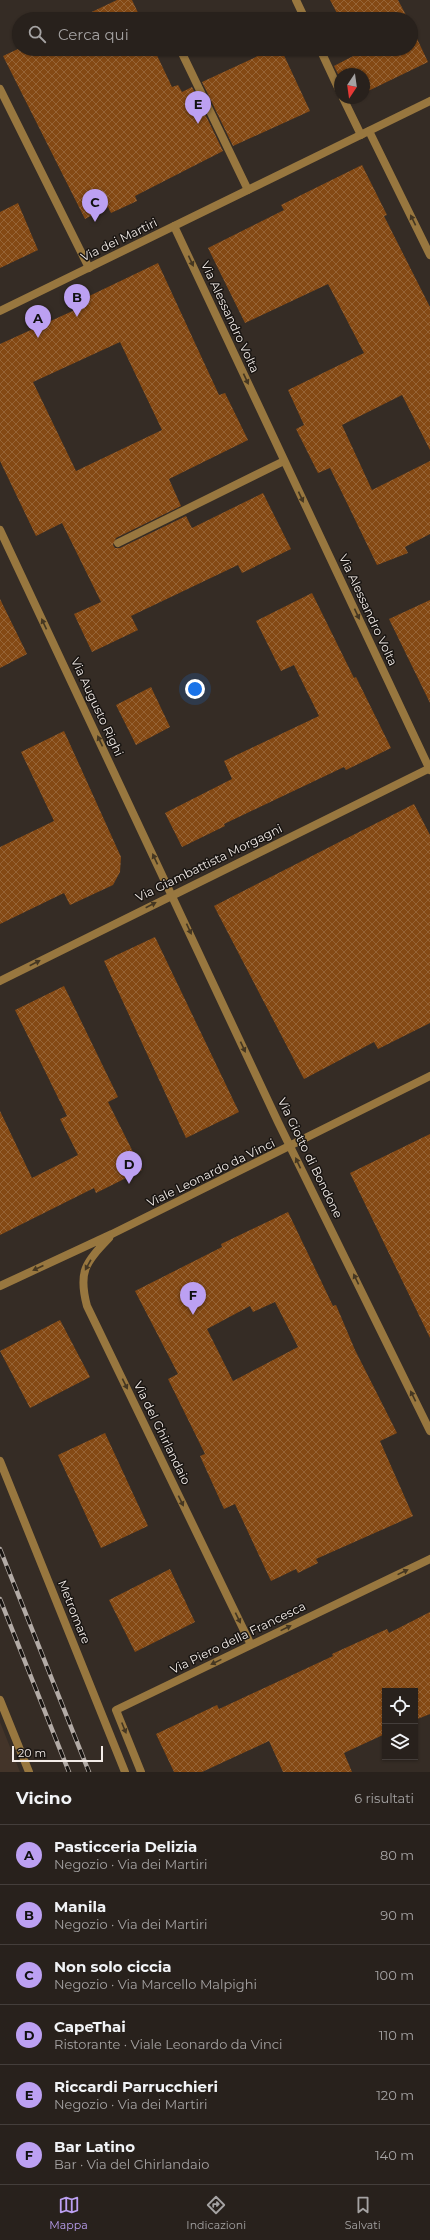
<!DOCTYPE html>
<html lang="it">
<meta charset="utf-8">
<style>
body{margin:0;font-family:Montserrat,sans-serif;background:#302925;color:#f1f3f6}
.controls{position:absolute;right:12px;bottom:12px;display:grid;overflow:hidden;border-radius:0px;box-shadow:0 1px 3px #0004}
.controls button{width:36px;height:36px;display:grid;place-items:center;padding:0;border:0;border-bottom:1px solid #443e3b;background:#28211c;color:#f1f3f6;font:20px sans-serif}
.compass{position:absolute;left:334px;top:68px;width:36px;height:36px;border-radius:50%;background:#28211c;box-shadow:0 1px 3px #0004;rotate:193deg}
.scale{position:absolute;left:12px;bottom:10px;width:91px;box-sizing:border-box;padding-left:4px;border:2px solid #f4ede9;border-top:0;font-size:11px;line-height:14px;white-space:nowrap;color:#f4ede9;-webkit-text-stroke:3px #191512;paint-order:stroke}
.you{position:absolute;left:195px;top:689px;width:14px;height:14px;margin:-10px;border:3px solid #fff;border-radius:50%;background:#1a73e8;box-shadow:0 0 0 6px #1a73e833}
.badge{display:grid;place-items:center;width:26px;height:26px;border-radius:50%;background:#bca0f2;color:#111;font-size:13px;font-weight:700}
.pin{position:absolute;translate:-50% -33px;filter:drop-shadow(0 1px 2px #0008)}
.pin::after{content:'';position:absolute;top:21px;width:14px;height:12px;background:inherit;clip-path:polygon(0 0,100% 0,50% 100%)}
.list{margin:0;padding:0;list-style:none}
h2{display:flex;justify-content:space-between;align-items:center;height:52px;margin:0;padding:0 16px;font-size:17px}
h2 small{font-size:13px;font-weight:400;color:#a5a3a3}
.list li{display:grid;grid-template-columns:26px 1fr auto;gap:12px;align-items:center;box-sizing:border-box;height:60px;padding:0 16px;border-top:1px solid #443e3b}
.list b{display:block;font-size:15px;white-space:nowrap}
.list p{margin:0;font-size:13px;white-space:nowrap;color:#a5a3a3}
.list em{font-size:13px;font-style:normal;color:#a5a3a3}
.icon{flex:none;width:22px;height:22px;fill:none;stroke:currentColor;stroke-width:2;stroke-linecap:round;stroke-linejoin:round}
.map{position:relative;flex:none;width:430px;height:1772px;overflow:hidden}
.search{position:absolute;background:#28211c;box-shadow:0 1px 3px #0004;left:12px;right:12px;top:12px;height:44px;display:flex;align-items:center;gap:10px;box-sizing:border-box;padding:0 14px;border-radius:22px;color:#a5a3a3;font-size:15px}
.sheet{height:412px;background:#28211c}
nav{display:flex;justify-content:space-around;align-items:center;box-sizing:border-box;height:56px;border-top:1px solid #443e3b;background:#28211c;font-size:11px;color:#a5a3a3}
nav a{display:grid;justify-items:center;gap:2px}
nav .on{color:#bca0f2}
.map>svg:first-child{display:block}
.built{fill:#433429}
.building{fill:url(#building-cross-hatch);fill-rule:evenodd}
.lines{fill:none;stroke-linecap:round;stroke-linejoin:round}
.service{stroke:#98773f;stroke-width:8}
.minor{stroke:#98773f;stroke-width:8}
.tertiary{stroke:#98773f;stroke-width:8}
.rail-casing{stroke:#b3aba6;stroke-width:4.5}
.rail{stroke:#191512;stroke-width:3;stroke-dasharray:9;stroke-linecap:butt}
.oneway{fill:#453722}
.labels{text-anchor:middle;stroke-width:3;stroke-linejoin:round;paint-order:stroke}
.street-label{font-size:12px;fill:#f4ede9;stroke:#191512}
</style>
<div class="map">
<svg width="430" height="1772" viewBox="0 0 430 1772">
<defs>
<pattern id="building-cross-hatch" width="8" height="8" patternUnits="userSpaceOnUse"><rect width="8" height="8" fill="#844914"/><path d="M0 0l8 8M0 8l8-8" fill="none" stroke="#966436"/></pattern>
</defs>
<rect width="100%" height="100%" fill="#352c25"/>
<path class="built" d="M0 1722 20 1772H0Z"/>
<path class="building" d="M117 0H132L141 19H82L81 17Z
M330 0H398L408 19H340Z
M411 26 428 62 364 93V74H338L334 66 357 54 354 49H411Z
M18 49H154L172 87 178 85 182 92 192 87 223 151 135 196 137 201 111 213 108 207 85 219 3 56Z
M273 49H281L310 111 233 146 202 82Z
M362 165 387 215 384 216 430 307V450L402 395 342 425 372 490 430 461V534L405 547 408 553 377 565 330 468 318 473 296 429 304 425 288 390 364 353 328 284 245 323 208 248 284 210 281 205Z
M18 203 38 250 0 268V212Z
M158 263 219 395 225 393 248 440 169 479 181 506 116 538 113 545 115 548H120L186 516 192 528 263 493 291 549 242 573 238 565 131 616 138 630 92 652 74 614 101 602 62 523 36 536 0 461V344L88 304 85 298ZM120 342 162 430 76 471 33 382Z
M312 593 354 678 356 677 391 748 346 770 344 767 224 824 225 826 182 847 165 813 232 779 224 761 319 716 294 665 281 671 256 621Z
M0 599 27 654 0 668Z
M430 600V703L389 619Z
M151 687 170 727 136 745 116 705Z
M64 731 121 857 120 872 113 885 70 905 64 893 0 924V847L54 821 21 752Z
M414 804 430 835V1023L378 1049 374 1042 304 1079 214 906Z
M155 937 239 1112 186 1138 104 961Z
M64 986 118 1097 108 1102 142 1170 96 1193 94 1188 0 1235V1111L32 1178 78 1155 60 1119 67 1116 15 1010Z
M430 1134V1338L350 1173Z
M288 1212 333 1306 336 1305 355 1350 397 1433 380 1441 413 1516 316 1559 318 1563 298 1573 296 1569 271 1581 235 1504 224 1509 200 1456 205 1454 168 1379 178 1374 135 1291 222 1247 221 1244ZM275 1302 298 1347 233 1381 207 1329 250 1306 253 1312Z
M60 1320 90 1377 30 1408 0 1351Z
M105 1433 148 1526 101 1548 58 1455Z
M170 1569 195 1622 135 1652 109 1600Z
M430 1612V1714L415 1720V1691H385V1734L344 1753 352 1772H283L269 1741 202 1772H174L156 1734 217 1705 219 1709 333 1656 332 1654 387 1629 389 1633Z"/>
<g class="lines">
<path class="service" d="M0 1461 125 1772"/>
<path class="minor" d="M296 0 305 19
M180 49 248 190
M320 49 340 92
M0 89 89 268
M343 98 361 135
M369 131 430 255
M174 226 430 770
M0 530 278 1122 430 1431
M118 543 284 461
M0 981 430 768
M109 1238C85 1263 78 1272 87 1306L251 1645
M0 1286 112 1234 430 1076
M0 1700 29 1772
M141 1772 116 1710 430 1559"/>
<path class="tertiary" d="M0 311 430 101"/>
<defs>
<path id="rail" d="M0 1549 89 1772
M0 1599 69 1772"/>
</defs>
<use href="#rail" class="rail-casing"/>
<use href="#rail" class="rail"/>
</g>
<defs><path id="oneway-solid" d="M-6-.8H1V-3.2L6.5 0L1 3.2V.8H-6Z"/></defs>
<g class="oneway">
<use href="#oneway-solid" transform="translate(413 220) rotate(-116)"/>
<use href="#oneway-solid" transform="translate(191 261) rotate(65)"/>
<use href="#oneway-solid" transform="translate(246 379) rotate(65)"/>
<use href="#oneway-solid" transform="translate(301 497) rotate(65)"/>
<use href="#oneway-solid" transform="translate(357 614) rotate(65)"/>
<use href="#oneway-solid" transform="translate(44 624) rotate(-115)"/>
<use href="#oneway-solid" transform="translate(100 741) rotate(-115)"/>
<use href="#oneway-solid" transform="translate(155 859) rotate(-115)"/>
<use href="#oneway-solid" transform="translate(151 905) rotate(-27)"/>
<use href="#oneway-solid" transform="translate(189 929) rotate(65)"/>
<use href="#oneway-solid" transform="translate(35 963) rotate(-27)"/>
<use href="#oneway-solid" transform="translate(243 1047) rotate(65)"/>
<use href="#oneway-solid" transform="translate(298 1163) rotate(-115)"/>
<use href="#oneway-solid" transform="translate(88 1265) rotate(119)"/>
<use href="#oneway-solid" transform="translate(38 1268) rotate(155)"/>
<use href="#oneway-solid" transform="translate(356 1279) rotate(-116)"/>
<use href="#oneway-solid" transform="translate(125 1384) rotate(64)"/>
<use href="#oneway-solid" transform="translate(413 1396) rotate(-116)"/>
<use href="#oneway-solid" transform="translate(181 1501) rotate(64)"/>
<use href="#oneway-solid" transform="translate(403 1572) rotate(-26)"/>
<use href="#oneway-solid" transform="translate(238 1618) rotate(64)"/>
<use href="#oneway-solid" transform="translate(286 1628) rotate(-26)"/>
<use href="#oneway-solid" transform="translate(216 1662) rotate(154)"/>
<use href="#oneway-solid" transform="translate(124 1728) rotate(68)"/>
</g>
<g class="labels">
<g class="street-label">
<text transform="translate(119 240) rotate(-26)" y="4">Via dei Martiri</text>
<text transform="translate(230 317) rotate(65)" y="4">Via Alessandro Volta</text>
<text transform="translate(368 610) rotate(65)" y="4">Via Alessandro Volta</text>
<text transform="translate(97 707) rotate(65)" y="4">Via Augusto Righi</text>
<text transform="translate(209 863) rotate(-26)" y="4">Via Giambattista Morgagni</text>
<text transform="translate(310 1158) rotate(64)" y="4">Via Giotto di Bondone</text>
<text transform="translate(211 1173) rotate(-26)" y="4">Viale Leonardo da Vinci</text>
<text transform="translate(162 1433) rotate(64)" y="4">Via del Ghirlandaio</text>
<text transform="translate(74 1612) rotate(68)" y="4">Metromare</text>
<text transform="translate(238 1638) rotate(-26)" y="4">Via Piero della Francesca</text>
</g>
</g>
</svg>
<div class="controls">
<button><svg class="icon" aria-label="locate" viewBox="0 0 24 24"><circle cx="12" cy="12" r="6"/><path d="M12 2v4M12 18v4M2 12h4M18 12h4"/></svg></button>
<button><svg class="icon" aria-label="layers" viewBox="0 0 24 24"><path d="M12 4l9 5-9 5-9-5zM3 14l9 5 9-5"/></svg></button>
</div>
<svg class="compass" viewBox="-18 -18 36 36"><path d="M0-13l5 13h-10z" fill="#e53935"/><path d="M0 13l5-13h-10z" fill="#a5a3a3"/></svg>
<div class="scale">20 m</div>
<div class="you"></div>
<div class="pin badge" style="left:38px;top:338px">A</div>
<div class="pin badge" style="left:77px;top:317px">B</div>
<div class="pin badge" style="left:95px;top:222px">C</div>
<div class="pin badge" style="left:129px;top:1184px">D</div>
<div class="pin badge" style="left:198px;top:124px">E</div>
<div class="pin badge" style="left:193px;top:1315px">F</div>
<div class="search"><svg class="icon" aria-label="search" viewBox="0 0 24 24"><circle cx="10" cy="10" r="6"/><path d="M15 15l6 6"/></svg>Cerca qui</div>
</div>
<section class="sheet">
<h2>Vicino<small>6 risultati</small></h2>
<ul class="list">
<li><span class="badge">A</span><div><b>Pasticceria Delizia</b><p>Negozio · Via dei Martiri</p></div><em>80 m</em></li>
<li><span class="badge">B</span><div><b>Manila</b><p>Negozio · Via dei Martiri</p></div><em>90 m</em></li>
<li><span class="badge">C</span><div><b>Non solo ciccia</b><p>Negozio · Via Marcello Malpighi</p></div><em>100 m</em></li>
<li><span class="badge">D</span><div><b>CapeThai</b><p>Ristorante · Viale Leonardo da Vinci</p></div><em>110 m</em></li>
<li><span class="badge">E</span><div><b>Riccardi Parrucchieri</b><p>Negozio · Via dei Martiri</p></div><em>120 m</em></li>
<li><span class="badge">F</span><div><b>Bar Latino</b><p>Bar · Via del Ghirlandaio</p></div><em>140 m</em></li>
</ul>
</section>
<nav>
<a class="on"><svg class="icon" aria-label="map" viewBox="0 0 24 24"><path d="M3 6l6-2 6 2 6-2v14l-6 2-6-2-6 2zM9 4v14M15 6v14"/></svg>Mappa</a>
<a><svg class="icon" aria-label="directions" viewBox="0 0 24 24"><path d="M12 3l9 9-9 9-9-9zM9 14v-3h6M13 9l2 2-2 2"/></svg>Indicazioni</a>
<a><svg class="icon" aria-label="saved" viewBox="0 0 24 24"><path d="M7 4h10v16l-5-4-5 4z"/></svg>Salvati</a>
</nav>
